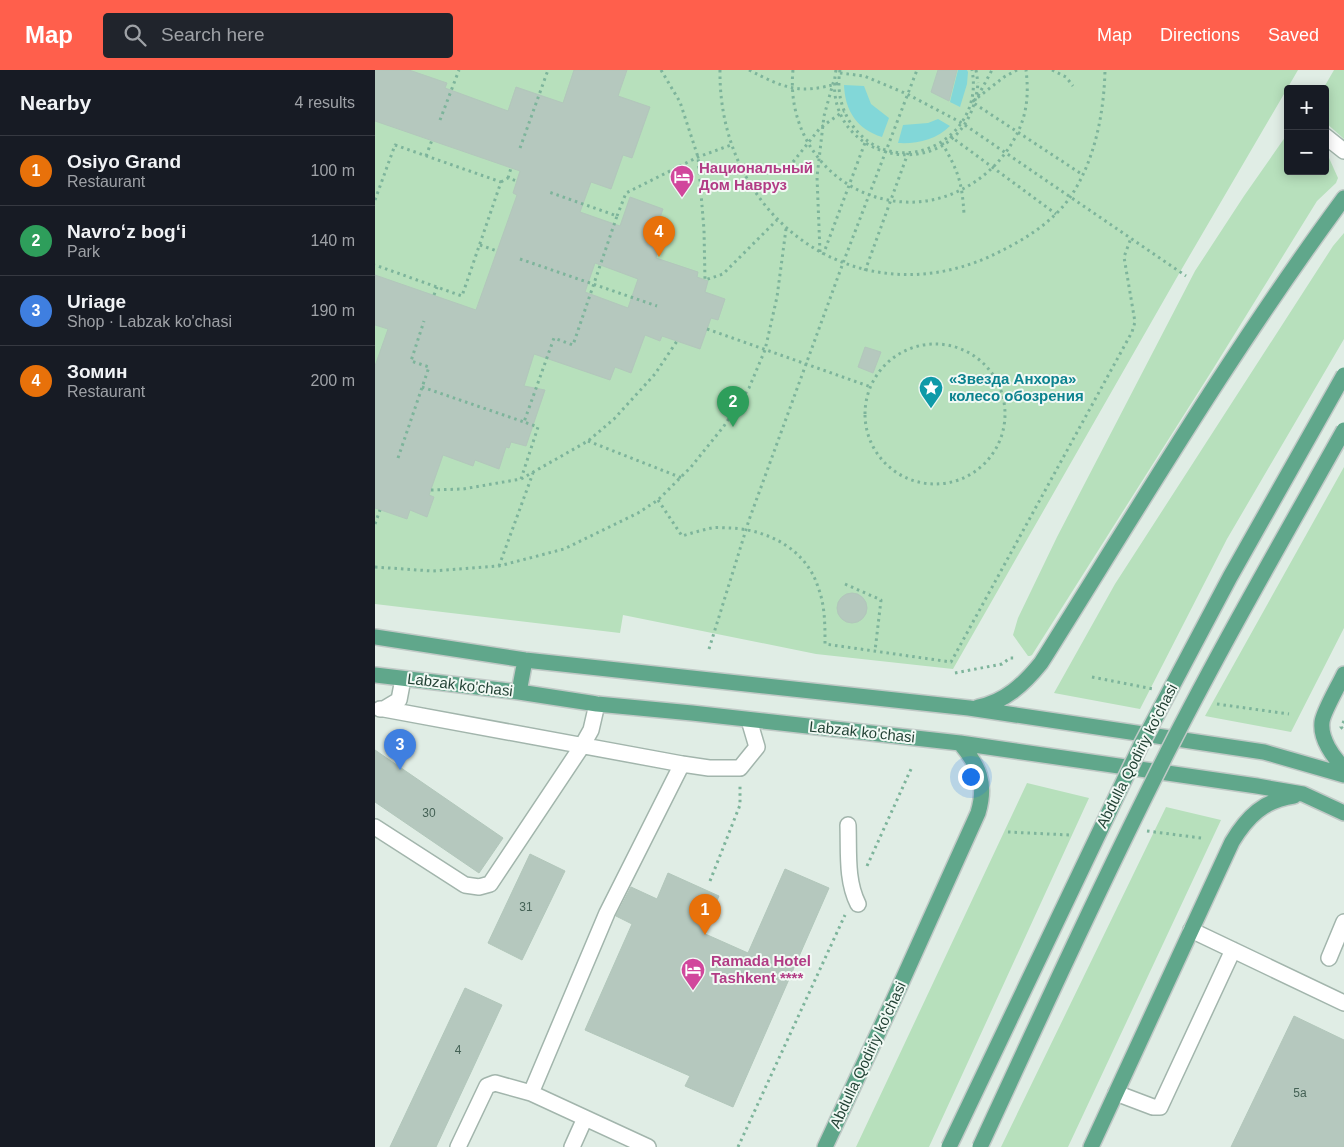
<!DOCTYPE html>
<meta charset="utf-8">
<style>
body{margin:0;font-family:Arial,sans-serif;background:#20242c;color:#f1f3f6}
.controls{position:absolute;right:15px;top:15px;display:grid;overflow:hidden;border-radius:5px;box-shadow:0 2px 12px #0003}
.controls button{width:45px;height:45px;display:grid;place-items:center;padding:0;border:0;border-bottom:1px solid #363941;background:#171b24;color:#f1f3f6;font:25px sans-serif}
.you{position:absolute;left:595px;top:706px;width:18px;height:18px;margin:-12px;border:4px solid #fff;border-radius:50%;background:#1a73e8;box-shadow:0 0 0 8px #1a73e833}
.badge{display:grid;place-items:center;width:32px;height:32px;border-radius:50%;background:#ff5f4c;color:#fff;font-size:16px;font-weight:700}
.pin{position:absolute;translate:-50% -41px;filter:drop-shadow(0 1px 2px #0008)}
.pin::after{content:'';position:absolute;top:26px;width:18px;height:15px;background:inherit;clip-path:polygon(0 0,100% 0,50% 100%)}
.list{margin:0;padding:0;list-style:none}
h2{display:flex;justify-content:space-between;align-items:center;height:65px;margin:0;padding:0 20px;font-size:21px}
h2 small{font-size:16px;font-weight:400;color:#9ea1a6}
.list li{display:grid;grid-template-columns:32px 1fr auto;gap:15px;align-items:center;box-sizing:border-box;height:70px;padding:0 20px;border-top:1px solid #363941}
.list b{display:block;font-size:19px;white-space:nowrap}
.list p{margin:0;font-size:16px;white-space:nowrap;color:#9ea1a6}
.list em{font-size:16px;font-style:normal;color:#9ea1a6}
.icon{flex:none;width:28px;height:28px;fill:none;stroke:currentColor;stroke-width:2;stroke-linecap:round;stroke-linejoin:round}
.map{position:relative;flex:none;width:969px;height:1077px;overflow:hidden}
header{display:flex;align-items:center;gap:30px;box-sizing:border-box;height:70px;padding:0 25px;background:#ff5f4c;color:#fff}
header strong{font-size:24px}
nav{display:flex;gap:28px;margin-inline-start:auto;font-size:18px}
.search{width:350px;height:45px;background:#20242c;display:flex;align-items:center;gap:12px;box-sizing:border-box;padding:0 18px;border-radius:5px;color:#9ea1a6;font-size:19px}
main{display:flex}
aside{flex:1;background:#171b24}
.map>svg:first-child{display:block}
.green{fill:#b7e0bc}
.water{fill:#82d7d8}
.building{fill:#b5c8be;stroke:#b2c7bb;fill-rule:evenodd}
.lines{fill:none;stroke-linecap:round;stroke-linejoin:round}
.minor-casing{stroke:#a2b5ac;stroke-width:18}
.major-casing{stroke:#c0c9c6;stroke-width:18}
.path{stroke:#7db49b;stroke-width:3;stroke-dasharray:2.5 4;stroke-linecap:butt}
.minor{stroke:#fff;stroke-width:15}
.major{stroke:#60a78b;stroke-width:15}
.major-bridge-casing{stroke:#c0c9c6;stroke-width:18;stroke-linecap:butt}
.path-bridge{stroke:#7db49b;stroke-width:3;stroke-dasharray:2.5 4;stroke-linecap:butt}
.major-bridge{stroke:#60a78b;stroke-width:15}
.labels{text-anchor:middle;stroke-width:4;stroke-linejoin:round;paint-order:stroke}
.number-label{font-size:12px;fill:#446155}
.hotel-label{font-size:15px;font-weight:bold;fill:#b23c85;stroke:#f1f9f4;text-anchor:start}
.culture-label{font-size:15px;font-weight:bold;fill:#0d838f;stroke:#f1f9f4;text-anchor:start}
.street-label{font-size:15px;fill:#1f3f32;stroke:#f1f9f4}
</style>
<header>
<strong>Map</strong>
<div class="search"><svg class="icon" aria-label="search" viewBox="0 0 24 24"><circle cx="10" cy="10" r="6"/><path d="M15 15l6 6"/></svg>Search here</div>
<nav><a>Map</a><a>Directions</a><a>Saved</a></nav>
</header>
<main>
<aside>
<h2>Nearby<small>4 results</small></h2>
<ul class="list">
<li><span class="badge" style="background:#e8710a">1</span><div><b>Osiyo Grand</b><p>Restaurant</p></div><em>100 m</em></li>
<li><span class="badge" style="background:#2e9e5b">2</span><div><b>Navroʻz bogʻi</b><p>Park</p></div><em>140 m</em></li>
<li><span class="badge" style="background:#3f7fe0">3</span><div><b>Uriage</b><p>Shop · Labzak ko'chasi</p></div><em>190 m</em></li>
<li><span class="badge" style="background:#e8710a">4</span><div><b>Зомин</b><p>Restaurant</p></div><em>200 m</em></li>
</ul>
</aside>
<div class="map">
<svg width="969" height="1077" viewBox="0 0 969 1077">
<rect width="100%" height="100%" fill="#e0ede5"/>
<path class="green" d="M0 0H923L805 202 578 599 441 584 248 545 245 563 0 534Z
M959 0H969V69L950 52V19H948Z
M913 63V101H950V79L963 108 961 113 942 131 838 299 657 585 655 586H653L638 565 643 548 682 467 820 201 869 126Z
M969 163V269L852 469 765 639 679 623 740 514 958 176Z
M969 397V558L916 662 830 646Z
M652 713 714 728 554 1077H481Z
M791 737 846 750 693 1077H626Z"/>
<path class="water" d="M583 0H592L593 2 592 14 585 37 575 32Z
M469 15 489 16 496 34 514 48 507 67C482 59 470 41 469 15Z
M563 49 575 56C561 70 542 74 523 73L528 55 553 53Z"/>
<path class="building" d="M0 0H34L72 13 70 18 133 41 141 17 188 33 199 0H252L243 26 275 37 257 88 248 85 236 119 216 112 205 142 245 156 255 127 288 139 276 173 285 176 281 188 323 202 322 207 333 211 330 222 350 229 343 250 336 248 325 279 287 266 285 271 270 265 256 303 240 297 235 310 159 284 149 316 170 320 151 376 136 372 134 378 131 377 124 399 100 390 98 396 68 385 54 425 59 427 52 447 35 440 32 449 0 438V296L13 259 0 255V205L101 240 142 125 138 123 145 101 0 51ZM220 193 263 209 253 238 210 222Z
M563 0H582L574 31 556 22Z
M490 277 506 282 498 303 483 297Z
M462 538a15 15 0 1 1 30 0a15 15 0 1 1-30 0Z
M0 680 128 768 104 803 0 732Z
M155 784 190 801 147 890 113 873Z
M410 799 454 818 358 1037 310 1016 315 1006 210 960 257 854 241 846 256 817 282 829 293 803 344 826 328 863 373 883Z
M90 918 127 935 97 1000 61 1077H15Z
M919 946 969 970V1077H856Z"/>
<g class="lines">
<defs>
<path id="minor" d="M950 66 969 81
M5 639H9L24 630 28 609
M9 639 307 694 232 843 156 1023 273 1077
M307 694 334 698H365L382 677 374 650
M473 755C474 782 471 810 483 834
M0 757 90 815 104 817 115 814 207 676 216 660 222 634
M816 860 969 933
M954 888 969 852
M741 1023 778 1037H785L858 880
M83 1077 112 1016 120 1013 156 1023
M197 1077 210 1048"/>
<path id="major" d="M0 567 150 590 594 638 889 682 969 705
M969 604C964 615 948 642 947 652 945 669 958 687 969 698
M0 605 144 622 222 634 317 643 585 673 882 716 928 724 969 743
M144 622 150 590
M603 637C630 632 649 614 666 593 764 437 859 277 969 128
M450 1077 519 929 603 743C612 713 604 696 585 673
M716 1077 857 772C872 747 889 730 919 726"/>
</defs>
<use href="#minor" class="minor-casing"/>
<use href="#major" class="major-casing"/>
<path class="path" d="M286 0 305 32 323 87 329 160 330 210 348 204 402 150
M345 0C343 151 487 253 626 181 652 168 679 151 696 126 720 90 729 43 730 0
M374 0C409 18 425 25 464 13
M418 0C411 68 460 128 529 132 581 135 632 99 648 49 653 33 653 16 651 0
M465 0C462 18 465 36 475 52 516 115 611 73 597 0
M601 0 603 13
M642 0 629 7 597 32 708 105
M677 0 691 7 698 16
M465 3 489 6 532 24 587 53 811 206
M603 26 617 0
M65 50 84 0
M575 66 681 144
M567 73C583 101 587 111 589 144
M145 78 173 0
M51 86 57 70
M418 92 445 58 469 41
M133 108 136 98
M126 112 133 108 142 111
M0 130 20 75 126 112 87 226 0 195
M242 146 251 123 323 87 356 75
M105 175 122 181
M448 185 491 70
M145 189 282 236
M490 201 533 83
M59 225 62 217
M332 259 496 317
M490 344a70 70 0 1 1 140 0a70 70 0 1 1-140 0Z
M47 317 149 352
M213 371 307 408
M23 388 54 297 36 291 49 251
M146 409 163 357 149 352 179 268 198 275 242 146 174 122
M56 420 88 419 146 409 213 371 239 349 280 304 302 271
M283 430 307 466C317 463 327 460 337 458 343 457 350 458 356 458 393 460 431 479 443 517 450 535 450 554 450 574L576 592 757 262 760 252 749 187 756 168
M0 454 5 440
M124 496 158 403
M0 497 57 501 124 496 189 479 263 443 283 430 316 397 349 356 374 318 390 280 402 227 411 159
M470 514 506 530 500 581
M334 579 374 450 468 193 542 0
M580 603 627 594 635 588H642
M717 607 778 619
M842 634 914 644
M969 651 966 657 969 660
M772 761 826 768
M633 762 695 765
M492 796 536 699
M335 811 365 735V713
M363 1077 470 845"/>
<use href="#minor" class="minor"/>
<use href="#major" class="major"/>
<defs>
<path id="major-bridge" d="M574 1077 766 675 855 507 969 305
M605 1077C666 945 727 812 792 683 848 573 909 467 969 360"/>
</defs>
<use href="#major-bridge" class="major-bridge-casing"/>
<path class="path-bridge" d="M461 0C443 97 593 123 603 13
M445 182 442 107 449 46 459 10"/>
<use href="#major-bridge" class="major-bridge"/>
</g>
<defs>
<symbol id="hotel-pin" viewBox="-11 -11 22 30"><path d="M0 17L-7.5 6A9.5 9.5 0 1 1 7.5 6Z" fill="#d1479c" stroke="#f1f9f4"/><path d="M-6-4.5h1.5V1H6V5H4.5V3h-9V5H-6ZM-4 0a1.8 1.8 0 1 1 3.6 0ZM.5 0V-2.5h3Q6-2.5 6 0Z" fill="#fff"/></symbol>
<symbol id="sight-pin" viewBox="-11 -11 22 30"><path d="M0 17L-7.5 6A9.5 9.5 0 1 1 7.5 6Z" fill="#0f9aa8" stroke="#f1f9f4"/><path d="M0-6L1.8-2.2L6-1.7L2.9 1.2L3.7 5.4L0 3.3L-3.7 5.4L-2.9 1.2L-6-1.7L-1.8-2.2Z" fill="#fff"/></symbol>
</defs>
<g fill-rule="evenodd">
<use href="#hotel-pin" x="293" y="93" width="28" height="38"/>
<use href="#sight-pin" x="542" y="304" width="28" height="38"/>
<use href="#hotel-pin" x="304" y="886" width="28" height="38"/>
</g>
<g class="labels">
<g class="number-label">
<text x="54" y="747">30</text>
<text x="151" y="841">31</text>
<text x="83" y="984">4</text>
<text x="925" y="1027">5a</text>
</g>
<g class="hotel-label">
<text x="324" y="103">Национальный<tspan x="324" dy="17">Дом Навруз</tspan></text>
<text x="336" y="896">Ramada Hotel<tspan x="336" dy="17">Tashkent ****</tspan></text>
</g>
<g class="culture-label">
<text x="574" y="314">«Звезда Анхора»<tspan x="574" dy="17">колесо обозрения</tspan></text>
</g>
<g class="street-label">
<text transform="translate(85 615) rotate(7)" y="5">Labzak ko'chasi</text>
<text transform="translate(487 662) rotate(6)" y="5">Labzak ko'chasi</text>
<text transform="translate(762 686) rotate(-63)" y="5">Abdulla Qodiriy ko'chasi</text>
<text transform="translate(493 985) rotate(-65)" y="5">Abdulla Qodiriy ko'chasi</text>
</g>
</g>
</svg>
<div class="controls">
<button>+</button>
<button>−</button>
</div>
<div class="you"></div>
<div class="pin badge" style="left:330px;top:865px;background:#e8710a">1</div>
<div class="pin badge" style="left:358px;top:357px;background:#2e9e5b">2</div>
<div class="pin badge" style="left:25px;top:700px;background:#3f7fe0">3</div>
<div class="pin badge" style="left:284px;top:187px;background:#e8710a">4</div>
</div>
</main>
